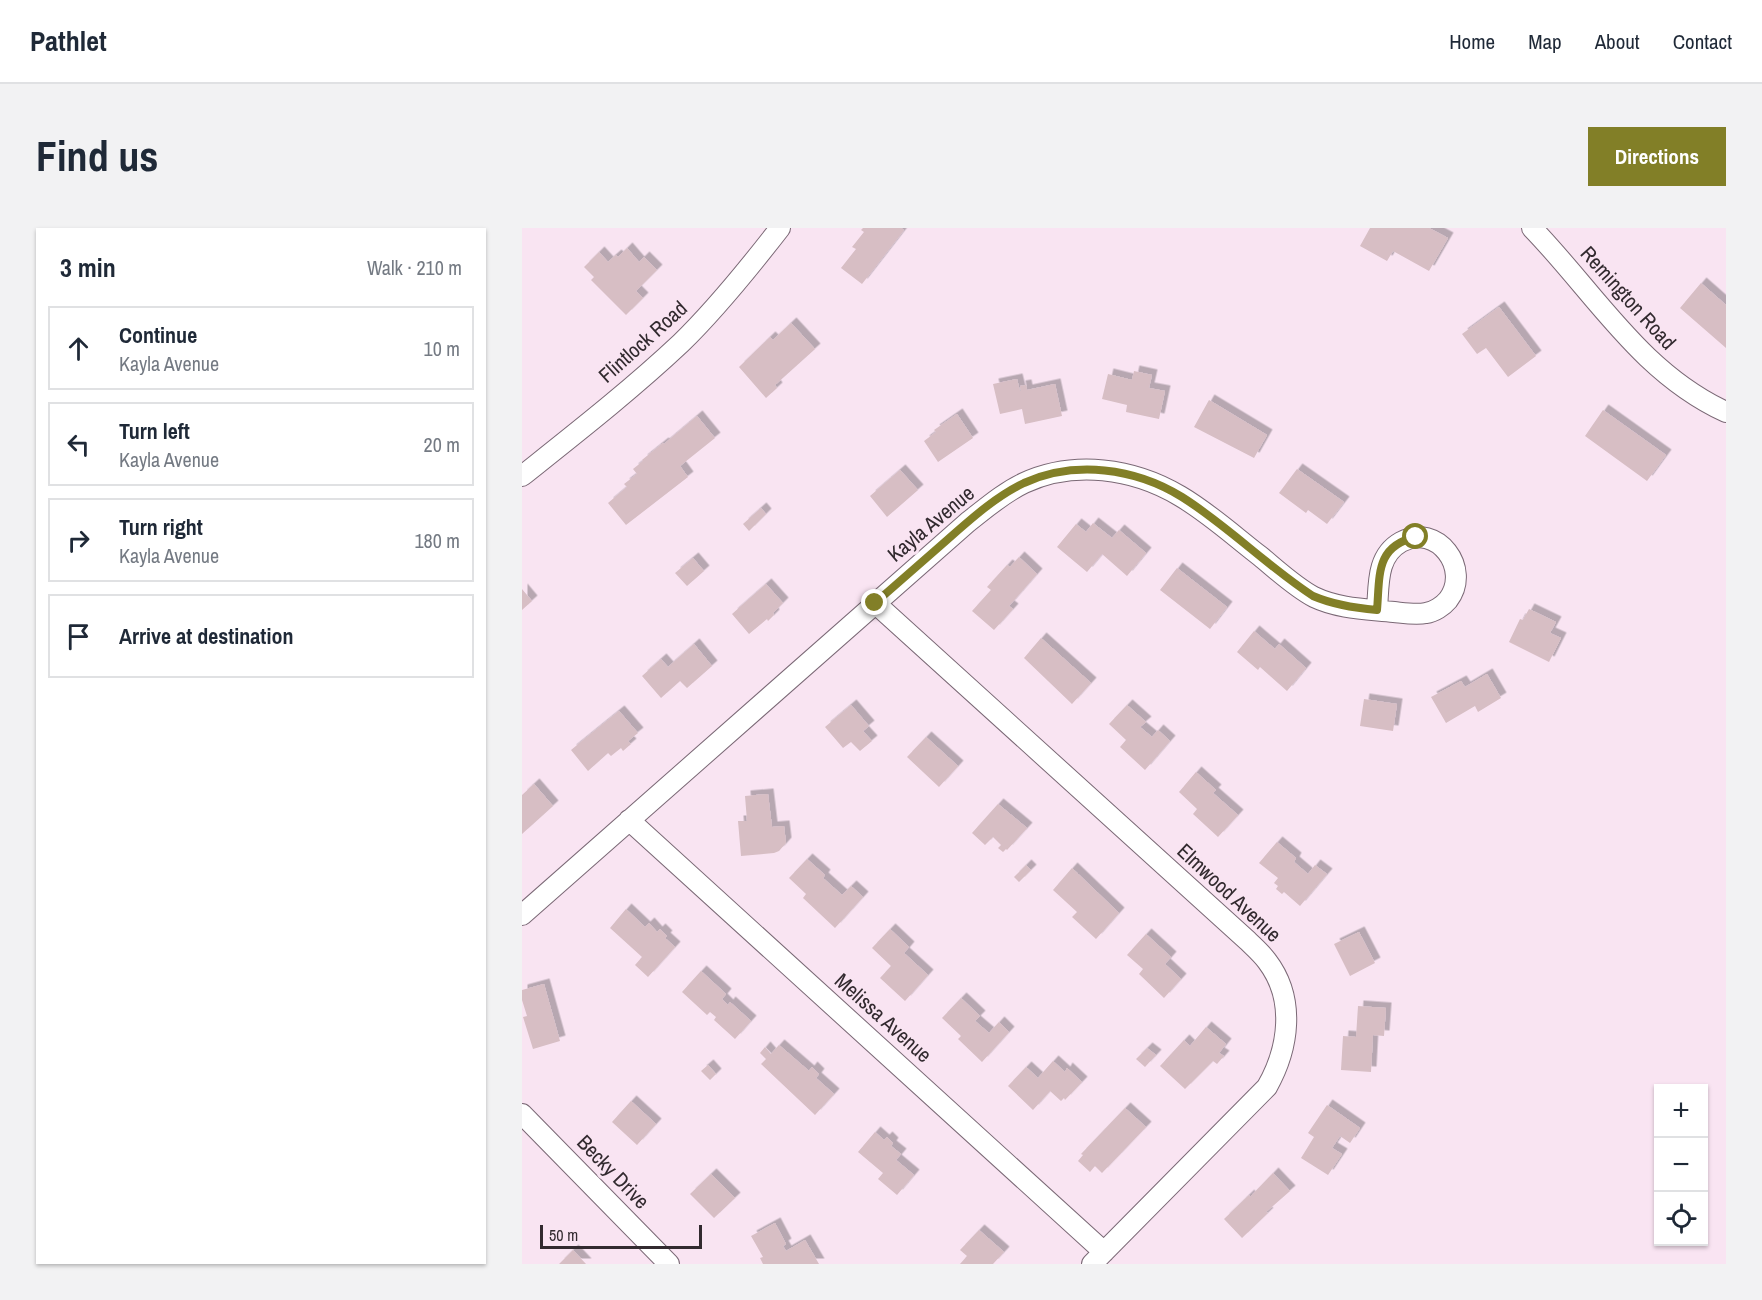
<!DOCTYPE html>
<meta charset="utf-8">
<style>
body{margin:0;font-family:"Archivo Narrow",sans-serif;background:#f2f2f3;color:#1f2937}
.controls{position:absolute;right:18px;bottom:18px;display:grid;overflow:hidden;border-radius:0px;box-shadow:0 2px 4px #0004}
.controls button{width:54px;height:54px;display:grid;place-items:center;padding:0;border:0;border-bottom:2px solid #e0e1e3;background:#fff;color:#1f2937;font:30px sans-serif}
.scale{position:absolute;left:18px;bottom:15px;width:162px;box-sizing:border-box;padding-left:6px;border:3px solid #322a2f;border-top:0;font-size:16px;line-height:21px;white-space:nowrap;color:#322a2f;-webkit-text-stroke:4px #f9e4f2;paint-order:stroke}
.stop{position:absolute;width:18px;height:18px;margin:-14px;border:4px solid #827f27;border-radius:50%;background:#fff}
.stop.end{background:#827f27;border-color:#fff;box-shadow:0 2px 6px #0008}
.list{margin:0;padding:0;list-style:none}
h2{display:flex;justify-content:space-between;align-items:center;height:78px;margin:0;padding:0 24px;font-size:26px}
h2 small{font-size:20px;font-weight:400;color:#747a83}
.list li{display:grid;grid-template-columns:39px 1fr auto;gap:18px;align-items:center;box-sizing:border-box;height:84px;margin:0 12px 12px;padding:0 12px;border:2px solid #e0e1e3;border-radius:0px}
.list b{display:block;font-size:22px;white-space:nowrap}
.list p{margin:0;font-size:20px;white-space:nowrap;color:#747a83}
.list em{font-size:20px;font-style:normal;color:#747a83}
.icon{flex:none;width:33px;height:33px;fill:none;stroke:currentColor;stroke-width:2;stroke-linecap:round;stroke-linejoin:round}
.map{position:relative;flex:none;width:1204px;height:1036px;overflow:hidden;border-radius:0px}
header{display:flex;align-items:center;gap:36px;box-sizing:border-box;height:84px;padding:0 30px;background:#fff;border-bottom:2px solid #e0e1e3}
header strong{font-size:28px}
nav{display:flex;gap:33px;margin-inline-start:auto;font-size:21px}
.intro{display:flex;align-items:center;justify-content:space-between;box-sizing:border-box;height:144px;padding:0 36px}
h1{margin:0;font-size:42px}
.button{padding:15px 27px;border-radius:0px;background:#827f27;color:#fff;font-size:21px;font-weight:700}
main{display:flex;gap:36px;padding:0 36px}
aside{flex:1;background:#fff;border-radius:0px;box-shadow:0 2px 4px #0004}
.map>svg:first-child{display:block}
.building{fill:#d7bec4;filter:url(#shadow)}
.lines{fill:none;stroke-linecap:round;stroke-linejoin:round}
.street-casing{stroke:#7a6875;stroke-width:22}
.street{stroke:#fff;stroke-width:20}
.route{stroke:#827f27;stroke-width:8}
.labels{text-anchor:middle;stroke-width:6;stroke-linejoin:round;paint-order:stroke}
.street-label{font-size:21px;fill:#322a2f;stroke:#f9e4f2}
</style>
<header>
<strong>Pathlet</strong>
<nav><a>Home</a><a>Map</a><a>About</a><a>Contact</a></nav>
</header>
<div class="intro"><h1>Find us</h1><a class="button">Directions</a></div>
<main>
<aside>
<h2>3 min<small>Walk · 210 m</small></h2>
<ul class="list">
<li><svg class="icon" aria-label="ahead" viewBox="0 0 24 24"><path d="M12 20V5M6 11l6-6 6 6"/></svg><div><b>Continue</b><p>Kayla Avenue</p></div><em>10 m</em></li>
<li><svg class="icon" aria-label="left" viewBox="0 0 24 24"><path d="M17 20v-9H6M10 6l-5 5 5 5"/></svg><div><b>Turn left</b><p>Kayla Avenue</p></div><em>20 m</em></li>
<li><svg class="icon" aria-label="right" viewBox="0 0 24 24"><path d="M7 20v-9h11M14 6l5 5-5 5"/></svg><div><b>Turn right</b><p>Kayla Avenue</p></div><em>180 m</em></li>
<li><svg class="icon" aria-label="arrive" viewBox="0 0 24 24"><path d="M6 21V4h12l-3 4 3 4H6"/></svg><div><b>Arrive at destination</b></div></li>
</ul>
</aside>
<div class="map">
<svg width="1204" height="1036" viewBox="0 0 1204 1036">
<defs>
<filter id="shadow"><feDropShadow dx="5.5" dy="-5.5" stdDeviation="0" flood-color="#0004"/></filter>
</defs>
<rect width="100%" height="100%" fill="#f9e4f2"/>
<path class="building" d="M341 0H379L382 2 340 56 319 40 334 21 330 19 342 4 339 2Z
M848 0H907L926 10 907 43 871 23 865 33 838 18Z
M105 20 117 34 122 29 135 42 114 63 121 70 104 87 69 52 72 49 62 39 77 24 86 34 94 27 96 29Z
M1179 55 1204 77V120L1158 80Z
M977 79 1014 128 986 149 964 120 955 126 940 106Z
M269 95 293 121 253 157 255 160 244 170 217 139 248 109 251 112Z
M612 143 630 147 627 160 643 163 637 191 604 184 605 177 580 171 586 146 610 152Z
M495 151 498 163H499L498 158 504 157 505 162 533 156 540 188 503 196 500 181 478 186 471 156Z
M687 172 745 207 732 230 672 199Z
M1081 182 1144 227 1125 253 1063 208Z
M435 186 451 210 416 234 402 213 414 204 412 202Z
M175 188 193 210 158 238 166 249 104 297 86 275 105 259 102 256 115 246 111 241 121 233 120 232 141 215 142 216Z
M775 241 822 274 805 296 786 282 784 285 757 265Z
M378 242 396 262 365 289 348 268Z
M239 280 244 286 227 303 221 296Z
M571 295 590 310 597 302 624 325 605 348 580 326 565 344 535 319 554 296 564 304Z
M497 329 515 346 487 378 491 381 472 402 450 383 469 362 465 359 485 337 488 339Z
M171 330 182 343 165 358 153 345Z
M655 340 705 379 688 401 638 362Z
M244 356 261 375 251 385 252 387 246 393 245 391 227 406 210 386Z
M0 361 10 373 0 382Z
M1007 381 1034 394 1028 405 1039 410 1027 434 987 414 998 391 1001 392Z
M732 403 753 421 757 416 784 440 765 463 738 439 736 442 715 424Z
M519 410 569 455 550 476 502 430Z
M172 416 190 438 165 460 158 453 139 470 120 448 139 431 146 439Z
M965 446 979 470 956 484 953 478 924 495 909 469 939 453 943 459Z
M842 471 875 476 871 503 838 498Z
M329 477 347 498 341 503 350 513 338 523 329 514 321 520 303 499Z
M605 477 624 494 618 499 630 509 636 502 648 513 623 542 598 519 604 512 587 496Z
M97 483 116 505 106 513 109 516 101 523 99 520 89 528 86 525 66 543 49 522Z
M404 509 436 538 417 559 385 529Z
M674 544 694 562 691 565 716 587 696 609 671 586 675 581 657 564Z
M12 556 31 578 0 606V567Z
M246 566 250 599 262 598 264 615 257 623 252 625 219 628 216 593H225L223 568Z
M476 576 505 600 485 622 484 621 481 624 476 620 479 617 471 609 463 617 450 605Z
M755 614 774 630 772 634 786 646 793 637 805 646 778 678 762 664 760 666 754 661 756 658 752 655 756 650 737 635Z
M285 631 303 647 301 650 320 667 329 658 341 669 313 700 281 670 284 666 267 650Z
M504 637 509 642 497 654 492 649Z
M550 640 597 685 574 711 550 689 555 684 531 662Z
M104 681 123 699 127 695 135 704 138 701 145 708 143 710 153 719 126 749 113 737 120 729 88 700Z
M368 701 387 719 382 725 406 747 383 773 358 750 369 738 350 720Z
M837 704 853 735 828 748 812 716Z
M624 706 649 729 643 736 659 751 642 770 617 746 621 741 605 727Z
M179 743 204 766 200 771 206 777 208 774 229 793 213 811 192 792 194 789 188 784 185 787 160 764Z
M22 756 38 813 11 821 1 789 5 788 0 772V762Z
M439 770 458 788 453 793 467 805 477 794 487 804 460 834 436 811 439 808 420 790Z
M836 778 864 780 862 808 851 807 849 844 819 842 821 808 834 809Z
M684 799 704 816 697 825 702 828 695 836 691 833 663 861 638 838 662 812 668 818Z
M257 817 287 843 290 839 297 846 294 850 312 866 293 887 239 836 244 831 238 825 243 819 249 826Z
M625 820 634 827 623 839 614 831Z
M531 833 543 844 545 840 560 854 543 872 542 870 539 873 528 863 511 882 486 858 504 839 516 850Z
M186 837 194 846 188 852 179 843Z
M109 873 134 896 115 917 90 894Z
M805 877 838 900 828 915 818 908 810 920 820 926 806 947 779 930 792 909 786 905Z
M603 880 624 899 580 945 573 938 568 944 556 933 561 927 559 926Z
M353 904 362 912 365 909 371 915 369 918 379 926 374 932 392 947 375 967 356 951 361 945 336 924Z
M751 945 768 963 744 984 746 985 720 1010 702 991 727 967 728 969Z
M189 946 213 970 192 990 168 966Z
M253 995 264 1016 261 1018 264 1023 283 1012 297 1036H241L238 1030 241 1029 229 1008Z
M457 1002 482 1024 471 1036H438L445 1028 438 1022Z
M51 1022 64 1036H37Z"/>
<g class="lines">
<defs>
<path id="street" d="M1010 0C1073 65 1119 145 1204 184
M0 248C54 205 109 162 159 115 195 80 227 40 258 0
M353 375 726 713C732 719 740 726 745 733 774 771 767 820 745 859L570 1036
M107 592 582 1024
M0 687 446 294C464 280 481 265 502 255 552 232 611 240 658 268 687 285 712 308 738 328 755 342 773 359 792 369 817 381 845 381 872 384 882 385 894 387 904 385 912 384 921 378 926 372 950 341 915 294 879 314 854 328 857 357 855 382
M0 886 147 1036"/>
</defs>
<use href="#street" class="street-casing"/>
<use href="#street" class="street"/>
</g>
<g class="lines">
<path class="route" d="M353 375C377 354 401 333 425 312 449 291 473 269 502 255 553 232 613 240 660 269 706 298 745 338 791 368 812 377 832 380 855 382 858 348 853 318 894 309"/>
</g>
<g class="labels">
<g class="street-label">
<text transform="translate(1106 70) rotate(48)" y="7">Remington Road</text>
<text transform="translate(121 114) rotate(-42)" y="7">Flintlock Road</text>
<text transform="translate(409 296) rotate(-40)" y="7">Kayla Avenue</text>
<text transform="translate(707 665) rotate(43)" y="7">Elmwood Avenue</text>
<text transform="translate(361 790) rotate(42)" y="7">Melissa Avenue</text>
<text transform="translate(91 944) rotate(46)" y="7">Becky Drive</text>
</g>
</g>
</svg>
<div class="controls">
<button>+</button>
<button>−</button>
<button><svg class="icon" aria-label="locate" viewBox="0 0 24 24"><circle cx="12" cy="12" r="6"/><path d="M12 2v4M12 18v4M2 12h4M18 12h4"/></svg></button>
</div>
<div class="scale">50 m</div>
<div class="stop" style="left:894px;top:309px"></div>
<div class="stop end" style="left:353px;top:375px"></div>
</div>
</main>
